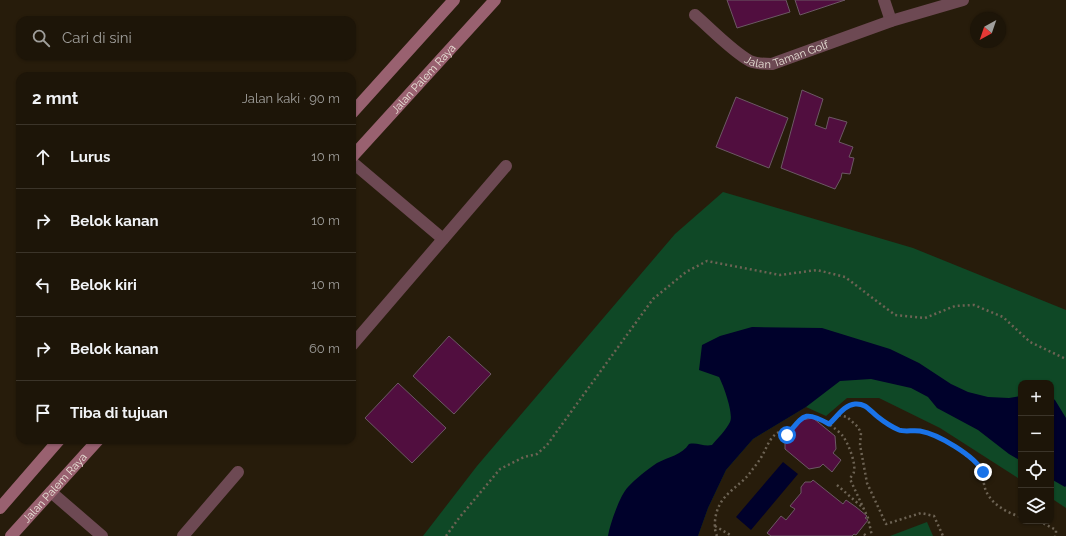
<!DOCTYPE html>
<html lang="id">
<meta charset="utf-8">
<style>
body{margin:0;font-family:Raleway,sans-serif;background:#251e12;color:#f1f3f6}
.controls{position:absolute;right:12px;bottom:12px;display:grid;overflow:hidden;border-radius:8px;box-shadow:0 1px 3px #0004}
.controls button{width:36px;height:36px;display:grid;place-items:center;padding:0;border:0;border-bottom:1px solid #3b3429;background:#1d1508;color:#f1f3f6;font:20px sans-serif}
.compass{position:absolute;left:970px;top:12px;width:36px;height:36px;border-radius:50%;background:#1d1508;box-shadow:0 1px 3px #0004;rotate:220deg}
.stop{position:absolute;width:12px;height:12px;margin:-9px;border:3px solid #1a73e8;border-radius:50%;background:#fff}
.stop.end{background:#1a73e8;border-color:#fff;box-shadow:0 1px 4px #0008}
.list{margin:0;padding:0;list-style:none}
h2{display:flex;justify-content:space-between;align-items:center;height:52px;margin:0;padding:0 16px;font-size:17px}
h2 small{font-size:13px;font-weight:400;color:#a09f9c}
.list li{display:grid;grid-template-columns:26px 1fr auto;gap:12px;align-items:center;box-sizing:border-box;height:64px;padding:0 16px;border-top:1px solid #3b3429}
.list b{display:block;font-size:15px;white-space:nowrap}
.list em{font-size:13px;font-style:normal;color:#a09f9c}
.icon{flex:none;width:22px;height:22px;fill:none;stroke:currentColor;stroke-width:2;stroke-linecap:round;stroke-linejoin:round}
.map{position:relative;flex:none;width:1066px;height:536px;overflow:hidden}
.search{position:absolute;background:#1d1508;box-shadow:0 1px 3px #0004;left:16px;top:16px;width:340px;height:44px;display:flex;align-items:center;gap:10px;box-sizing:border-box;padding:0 14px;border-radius:12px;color:#a09f9c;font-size:15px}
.panel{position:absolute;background:#1d1508;box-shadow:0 1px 3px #0004;left:16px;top:72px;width:340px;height:372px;border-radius:12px}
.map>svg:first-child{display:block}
.green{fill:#0f4826}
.water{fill:#00012b}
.building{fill:#510e3f;stroke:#6c5864}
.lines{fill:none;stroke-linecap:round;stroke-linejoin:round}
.path{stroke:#6d6354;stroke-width:2.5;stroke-dasharray:2 3;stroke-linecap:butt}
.street{stroke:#6d4953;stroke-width:12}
.secondary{stroke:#996170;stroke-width:12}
.route{stroke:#1a73e8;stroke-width:5}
.labels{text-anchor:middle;stroke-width:3;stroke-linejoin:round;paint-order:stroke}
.street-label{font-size:11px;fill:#e9e2d7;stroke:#1d1304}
</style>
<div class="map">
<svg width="1066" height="536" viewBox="0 0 1066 536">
<rect width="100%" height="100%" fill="#271c0b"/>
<path class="green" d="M723 192 913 248 1066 310V508L1051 498V383H1021V480L940 428 879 398H847L826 416 806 407 753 439 726 470 708 508 698 536H423L477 466 675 234Z
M927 522 933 536H890Z"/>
<path class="water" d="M752 327 822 328 890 349 919 363 951 384 968 392 988 397 1009 398 1021 396V461L1009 454 978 430 937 408 928 397 911 388 871 379 840 381 806 407 753 439 726 470 708 508 698 536H608C610 524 620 495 628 487 634 480 649 468 657 463 668 457 682 455 689 444 697 442 704 447 712 445 718 438 726 430 730 422 734 414 723 384 719 377L699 370 702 345 720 336Z
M1051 397 1055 400 1066 418V486L1065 487 1051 479Z
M783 462 798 474 751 530 736 517Z"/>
<path class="building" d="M727 0H786L790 12 737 28Z
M795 0H845L800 15Z
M802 90 823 99 815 125 826 129 829 117 847 122 839 142 853 147 849 157 854 158 850 174 842 173 841 178 835 189 781 168Z
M736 97 788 118 769 168 716 147Z
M449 336 491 374 454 414 413 376Z
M398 383 446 428 412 463 365 418Z
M813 418 835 436 836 449 833 453 841 460 832 472 823 464 820 467 809 469 785 449V439L801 420Z
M813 480 843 504 846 500 856 507 867 516 865 518 868 520 856 535 854 534 852 536H771L767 533 781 516 786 520 795 509 790 506 801 493V487L805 482H811Z"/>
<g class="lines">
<path class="path" d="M839 415 847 417 858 427 861 433 860 445 867 483 886 524 921 513 934 516 943 536
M829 425C835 419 840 411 846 407 861 398 868 409 878 417 883 421 892 427 898 430 904 432 913 430 920 431 938 434 954 445 968 457 972 460 978 465 981 469 984 474 983 479 984 484 987 502 1005 512 1021 517
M837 485 862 507
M1039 521 1056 530V533L1055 536
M715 526 732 536
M864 534 866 536
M446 536 459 518 500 469 524 457 537 454 547 445 653 299 686 272 707 261 780 275 817 270 845 277 895 315 925 318 955 306 974 305 1003 317 1030 342 1066 359
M717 536C713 528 715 514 719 506 726 491 743 484 752 470 756 465 760 460 763 454 768 445 771 434 782 431L787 435C792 429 798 418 806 416 816 413 837 429 843 436 848 443 856 463 854 471 854 474 851 476 850 479L868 518 872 536"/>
<g class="street">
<path d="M884 0 891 21"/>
<path id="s1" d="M695 15C710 28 733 52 750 61 757 64 765 64 772 64L891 21 963 0"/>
<path d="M352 162 443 239"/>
<path d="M352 345 506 166"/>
<path d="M51 492 102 536"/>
<path d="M183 536 238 472"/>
</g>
<g class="secondary">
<path d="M352 113 454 0"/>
<path id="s2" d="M352 157 495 0"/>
<path d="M0 508 59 440"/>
<path id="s3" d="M11 536 98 440"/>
</g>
</g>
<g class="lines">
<path class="route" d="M787 435C804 415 804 410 829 424 837 417 844 405 855 404 866 403 870 411 878 417 883 421 892 427 899 430 904 432 913 430 920 431 938 434 975 456 983 472"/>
</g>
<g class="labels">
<g class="street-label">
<text dy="4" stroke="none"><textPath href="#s1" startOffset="110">Jalan Taman Golf</textPath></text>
<text dy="4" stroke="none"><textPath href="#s2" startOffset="106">Jalan Palem Raya</textPath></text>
<text dy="4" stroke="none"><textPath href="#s3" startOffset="65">Jalan Palem Raya</textPath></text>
</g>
</g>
</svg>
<div class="controls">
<button>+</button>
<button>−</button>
<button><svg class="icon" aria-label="locate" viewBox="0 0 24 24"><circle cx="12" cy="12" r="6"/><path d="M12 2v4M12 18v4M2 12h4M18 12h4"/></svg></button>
<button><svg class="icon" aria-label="layers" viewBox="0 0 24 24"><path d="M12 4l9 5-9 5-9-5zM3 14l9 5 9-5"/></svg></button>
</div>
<svg class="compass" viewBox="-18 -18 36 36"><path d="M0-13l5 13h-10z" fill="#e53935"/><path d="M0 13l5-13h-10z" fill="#a09f9c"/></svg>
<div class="stop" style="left:787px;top:435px"></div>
<div class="stop end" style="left:983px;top:472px"></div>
<div class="search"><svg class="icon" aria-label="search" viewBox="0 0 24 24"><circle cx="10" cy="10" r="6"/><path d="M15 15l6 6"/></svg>Cari di sini</div>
<section class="panel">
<h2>2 mnt<small>Jalan kaki · 90 m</small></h2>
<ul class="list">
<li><svg class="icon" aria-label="ahead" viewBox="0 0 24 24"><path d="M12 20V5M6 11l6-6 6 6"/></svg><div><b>Lurus</b></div><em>10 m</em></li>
<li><svg class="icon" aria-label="right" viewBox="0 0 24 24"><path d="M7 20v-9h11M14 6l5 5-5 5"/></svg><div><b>Belok kanan</b></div><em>10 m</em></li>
<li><svg class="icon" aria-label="left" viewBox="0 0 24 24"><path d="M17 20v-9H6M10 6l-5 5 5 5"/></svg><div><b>Belok kiri</b></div><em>10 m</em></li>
<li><svg class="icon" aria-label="right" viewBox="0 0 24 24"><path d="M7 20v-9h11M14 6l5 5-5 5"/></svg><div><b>Belok kanan</b></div><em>60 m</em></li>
<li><svg class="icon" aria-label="arrive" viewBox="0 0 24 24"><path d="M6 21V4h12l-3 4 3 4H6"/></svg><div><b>Tiba di tujuan</b></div></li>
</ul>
</section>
</div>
